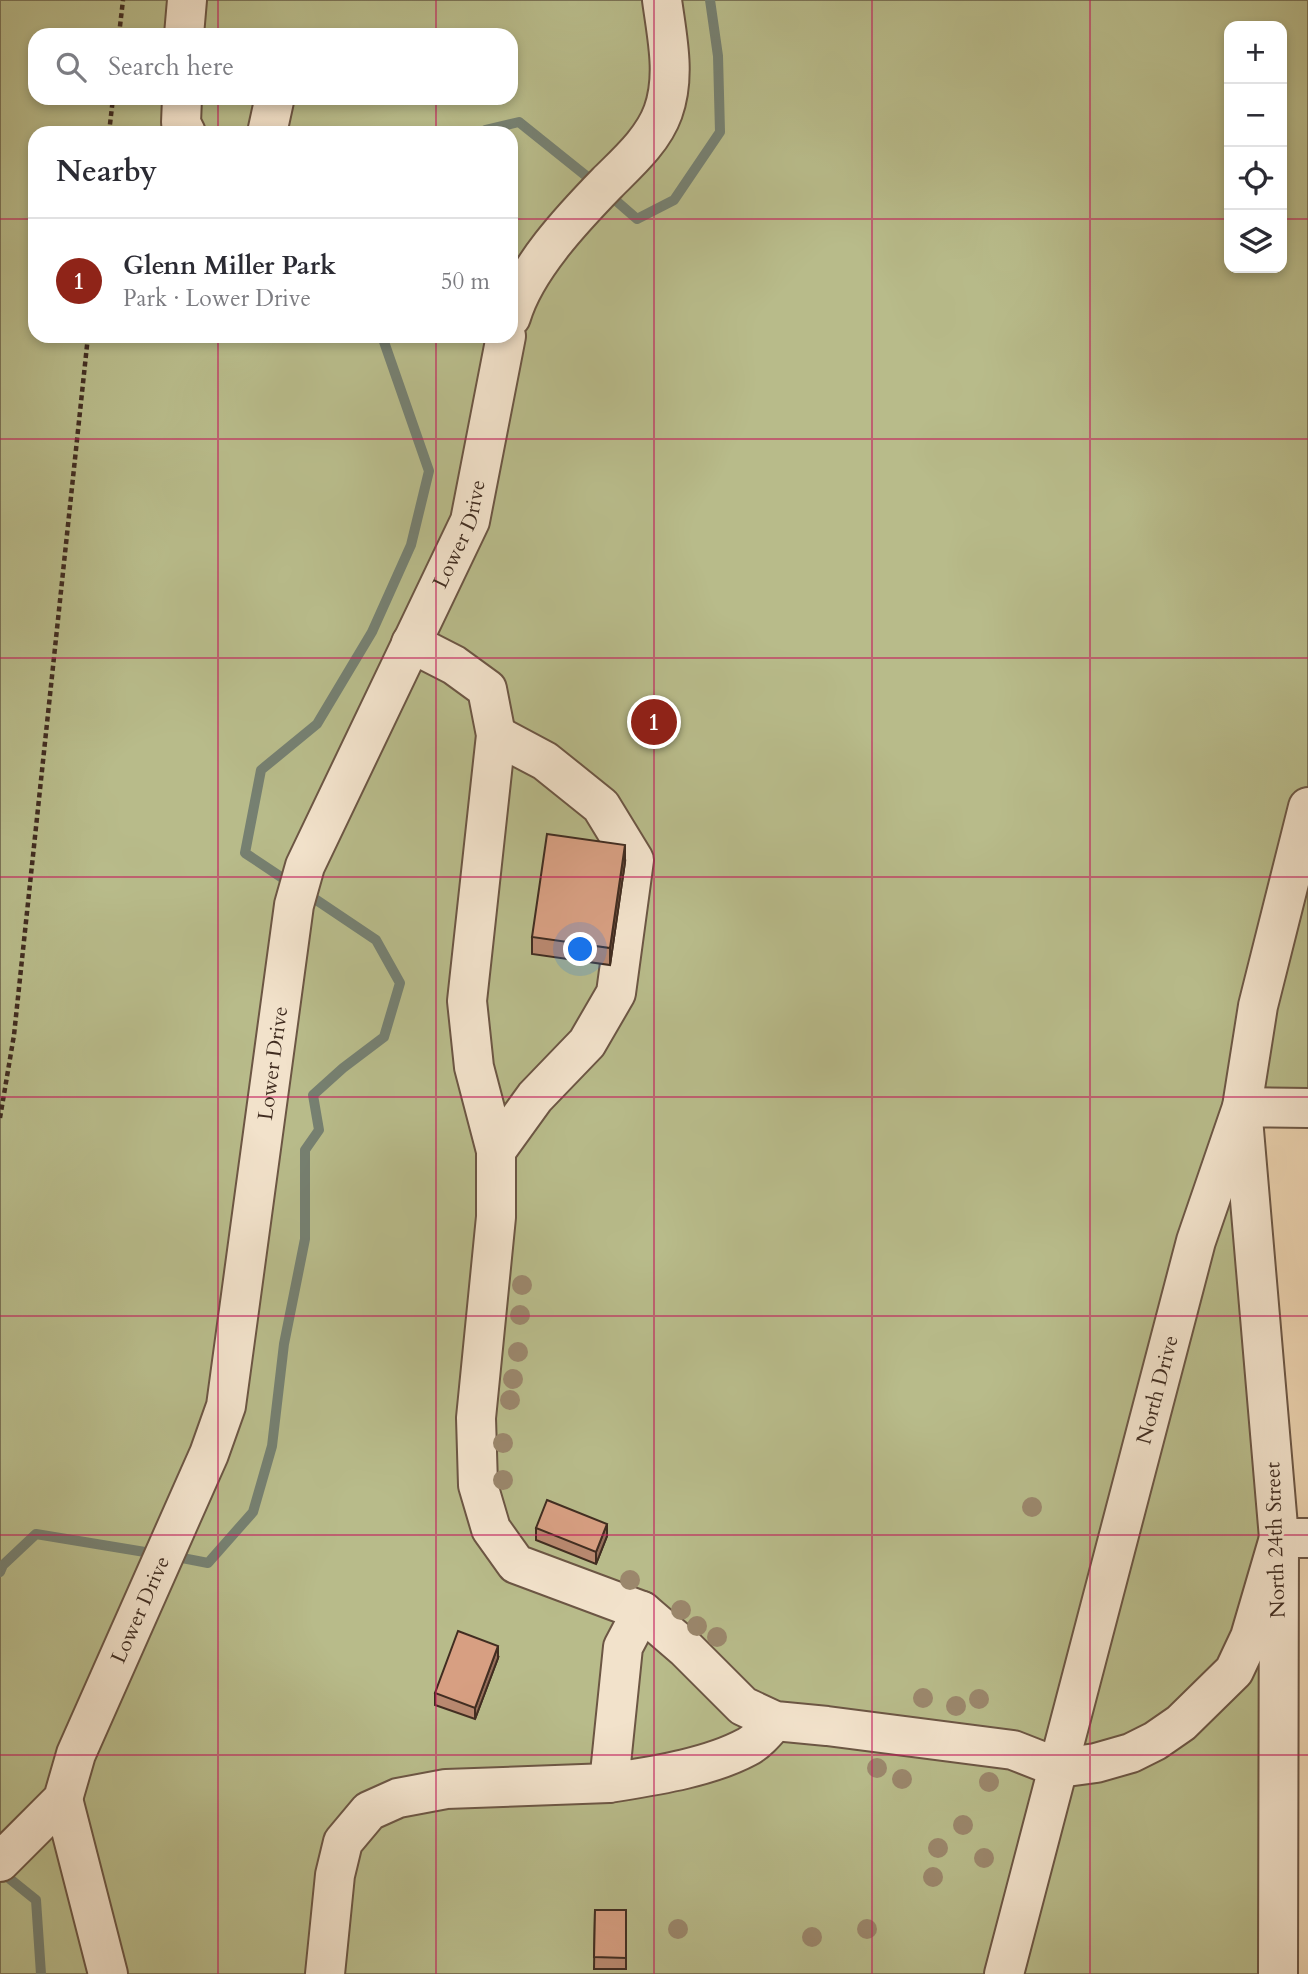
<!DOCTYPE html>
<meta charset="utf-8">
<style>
body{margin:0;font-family:Cardo,serif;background:#f7f7f7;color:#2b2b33}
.controls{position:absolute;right:21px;top:21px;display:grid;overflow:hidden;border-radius:14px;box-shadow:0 4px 10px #0003}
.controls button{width:63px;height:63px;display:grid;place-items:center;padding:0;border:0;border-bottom:2px solid #e1e1e2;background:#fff;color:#2b2b33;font:35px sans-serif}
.you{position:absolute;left:581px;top:950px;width:24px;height:24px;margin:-18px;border:5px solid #fff;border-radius:50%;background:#1a73e8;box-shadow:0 0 0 10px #1a73e833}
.badge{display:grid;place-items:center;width:46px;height:46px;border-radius:50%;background:#8f2418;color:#fff;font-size:23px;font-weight:700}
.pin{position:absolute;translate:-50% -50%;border:4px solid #fff;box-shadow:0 2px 7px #0006}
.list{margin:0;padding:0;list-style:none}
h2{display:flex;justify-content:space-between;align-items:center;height:91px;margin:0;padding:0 28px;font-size:30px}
h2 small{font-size:23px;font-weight:400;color:#7c7c81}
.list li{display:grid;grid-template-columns:46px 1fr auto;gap:21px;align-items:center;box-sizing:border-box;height:126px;padding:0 28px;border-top:2px solid #e1e1e2}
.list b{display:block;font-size:26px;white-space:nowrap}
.list p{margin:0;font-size:23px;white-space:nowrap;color:#7c7c81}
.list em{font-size:23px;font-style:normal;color:#7c7c81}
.icon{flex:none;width:38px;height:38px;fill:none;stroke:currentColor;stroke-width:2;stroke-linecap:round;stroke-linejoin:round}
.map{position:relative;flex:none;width:1308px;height:1974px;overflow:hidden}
.search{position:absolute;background:#fff;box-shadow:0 4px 10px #0003;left:28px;top:28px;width:490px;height:77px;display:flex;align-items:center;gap:18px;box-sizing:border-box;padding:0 24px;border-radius:21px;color:#7c7c81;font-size:26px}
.panel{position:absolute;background:#fff;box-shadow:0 4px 10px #0003;left:28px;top:126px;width:490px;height:217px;border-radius:21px}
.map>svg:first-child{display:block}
.green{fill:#b8bb8a;stroke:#7c7456;stroke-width:2;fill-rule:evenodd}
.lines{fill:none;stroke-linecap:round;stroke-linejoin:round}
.stream{stroke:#768071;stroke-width:10}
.minor-casing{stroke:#6c5644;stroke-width:42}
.path{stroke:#412d21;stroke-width:4.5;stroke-dasharray:5 3.5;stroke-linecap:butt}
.minor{stroke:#f2e2cb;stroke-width:38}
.tree{fill:#9b876c}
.wall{fill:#b98970;stroke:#412d21;stroke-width:2}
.shaded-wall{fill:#966f5b;stroke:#412d21;stroke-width:2}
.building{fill:#d79f82;stroke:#412d21;stroke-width:2}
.grid{fill:none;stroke:#c2185b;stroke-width:2;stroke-opacity:0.55}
.labels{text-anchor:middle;stroke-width:6;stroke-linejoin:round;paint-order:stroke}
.street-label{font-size:21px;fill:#412d21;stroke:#f2e2cb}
</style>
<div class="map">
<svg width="1308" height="1974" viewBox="0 0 1308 1974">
<rect width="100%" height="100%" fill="#ebd2af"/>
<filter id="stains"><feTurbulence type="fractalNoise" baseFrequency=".00286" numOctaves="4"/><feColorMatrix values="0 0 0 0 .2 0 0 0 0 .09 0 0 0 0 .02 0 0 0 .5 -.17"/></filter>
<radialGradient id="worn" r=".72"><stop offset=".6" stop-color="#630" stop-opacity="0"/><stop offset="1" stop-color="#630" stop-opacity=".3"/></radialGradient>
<path class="green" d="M0 0H1308V1108L1242 1107 1278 1974H0ZM1229 26H1282V268H1229ZM35 35H511V98H35ZM35 133H511V336H35Z"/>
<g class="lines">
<path class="stream" d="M484 133 485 130 519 122 595 183
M606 192 637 219 674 200 720 132 718 56 710 0
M290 883 245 853 261 770 317 724 372 632 411 545 429 471 382 336
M172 1556 208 1563 253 1512 272 1446 284 1344 305 1239V1150L319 1130 313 1095 343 1068 384 1037 400 983 376 940 306 893
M0 1572 3 1565 36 1534 157 1554
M0 1871 36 1900 41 1974"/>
<defs>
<g id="minor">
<path d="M184 35 187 0"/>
<path d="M182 98 181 123 186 133"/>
<path d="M267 133 274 101 272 98"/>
<path d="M511 317C525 269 572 219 607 183 628 162 653 140 663 112 676 76 667 37 662 0"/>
<path d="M411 643 454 665 487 689 496 735 467 1001 474 1067 496 1151V1217L476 1418 478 1485 491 1529 516 1564 642 1611 685 1648 743 1706 775 1721 827 1726 1013 1750 1059 1768 1096 1763 1131 1753 1155 1741 1181 1723 1234 1671 1250 1637 1279 1538H1308"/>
<path d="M496 735 545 761 601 806 634 860 616 993 587 1043 535 1097 496 1151"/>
<path d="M642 1611 623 1647 609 1783C652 1776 708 1768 747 1747 757 1742 767 1730 775 1721"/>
<path d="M63 1799 108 1974"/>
<path id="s1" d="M0 1862 63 1799 76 1754 209 1454 226 1406 294 905 305 866 470 521 506 336"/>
<path d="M325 1974 335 1875 343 1842 369 1811 398 1798 446 1789 609 1783"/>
<path id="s2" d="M1004 1974 1196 1241 1242 1107 1258 1006 1308 807"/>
<path d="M1278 1974 1279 1538 1242 1107 1308 1108"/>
</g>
</defs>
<use href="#minor" class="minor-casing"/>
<path class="path" d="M119 35 123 0
M109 133 113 98
M0 1118 14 1035 88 336"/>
<use href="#minor" class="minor"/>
</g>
<g class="tree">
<circle cx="522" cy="1285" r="10"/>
<circle cx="520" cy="1315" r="10"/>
<circle cx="518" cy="1352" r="10"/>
<circle cx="513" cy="1379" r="10"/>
<circle cx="510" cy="1400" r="10"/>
<circle cx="503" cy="1443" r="10"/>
<circle cx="503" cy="1480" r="10"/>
<circle cx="1032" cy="1507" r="10"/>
<circle cx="630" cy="1580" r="10"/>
<circle cx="681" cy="1610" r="10"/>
<circle cx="697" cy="1626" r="10"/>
<circle cx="717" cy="1637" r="10"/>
<circle cx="923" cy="1698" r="10"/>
<circle cx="979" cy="1699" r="10"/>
<circle cx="956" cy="1706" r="10"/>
<circle cx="877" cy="1768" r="10"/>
<circle cx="902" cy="1779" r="10"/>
<circle cx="989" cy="1782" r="10"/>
<circle cx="963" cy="1825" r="10"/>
<circle cx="938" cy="1848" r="10"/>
<circle cx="984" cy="1858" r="10"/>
<circle cx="933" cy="1877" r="10"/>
<circle cx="678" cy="1929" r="10"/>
<circle cx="867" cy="1929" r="10"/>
<circle cx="812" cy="1937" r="10"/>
</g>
<path class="wall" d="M625 862 610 965 532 954V937Z
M536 1528 607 1536 596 1564 536 1540Z
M498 1658 475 1719 435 1705V1693Z
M595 1910H626V1969H594Z"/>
<path class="shaded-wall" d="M625 845V862L610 965V948Z
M607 1524V1536L596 1564V1552Z
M498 1646V1658L475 1719V1708Z"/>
<path class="building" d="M547 834 625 845 610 948 532 937Z
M547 1500 607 1524 596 1552 536 1528Z
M458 1631 498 1646 475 1708 435 1693Z
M595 1910H626V1958L594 1957Z"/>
<path class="grid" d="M218 0V35M436 0V35M654 0V1974M872 0V1974M1090 0V1974M218 98V133M436 98V133M0 219H35M511 219H1229M1282 219H1308M218 336V1974M436 336V1974M0 439H1308M0 658H1308M0 877H1308M0 1097H1308M0 1316H1308M0 1535H1308M0 1755H1308"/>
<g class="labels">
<g class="street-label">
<text dy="7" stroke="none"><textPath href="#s1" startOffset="1428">Lower Drive</textPath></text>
<text dy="7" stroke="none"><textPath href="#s1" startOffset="861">Lower Drive</textPath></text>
<text dy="7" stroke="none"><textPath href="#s2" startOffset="604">North Drive</textPath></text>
<text transform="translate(1275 1540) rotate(-92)" y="7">North 24th Street</text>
<text dy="7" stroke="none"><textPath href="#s1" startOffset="294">Lower Drive</textPath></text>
</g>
</g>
<rect width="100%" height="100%" filter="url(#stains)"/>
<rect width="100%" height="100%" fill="url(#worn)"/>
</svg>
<div class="controls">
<button>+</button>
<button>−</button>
<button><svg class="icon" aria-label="locate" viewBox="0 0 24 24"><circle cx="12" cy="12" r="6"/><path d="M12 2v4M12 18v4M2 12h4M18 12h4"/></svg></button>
<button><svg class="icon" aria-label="layers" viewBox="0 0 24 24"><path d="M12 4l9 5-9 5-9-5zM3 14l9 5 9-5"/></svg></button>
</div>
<div class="you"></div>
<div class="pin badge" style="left:654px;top:722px">1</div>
<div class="search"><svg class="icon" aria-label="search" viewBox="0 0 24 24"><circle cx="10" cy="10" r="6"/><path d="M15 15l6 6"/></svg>Search here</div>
<section class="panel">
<h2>Nearby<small></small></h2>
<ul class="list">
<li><span class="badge">1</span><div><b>Glenn Miller Park</b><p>Park · Lower Drive</p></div><em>50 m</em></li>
</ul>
</section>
</div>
